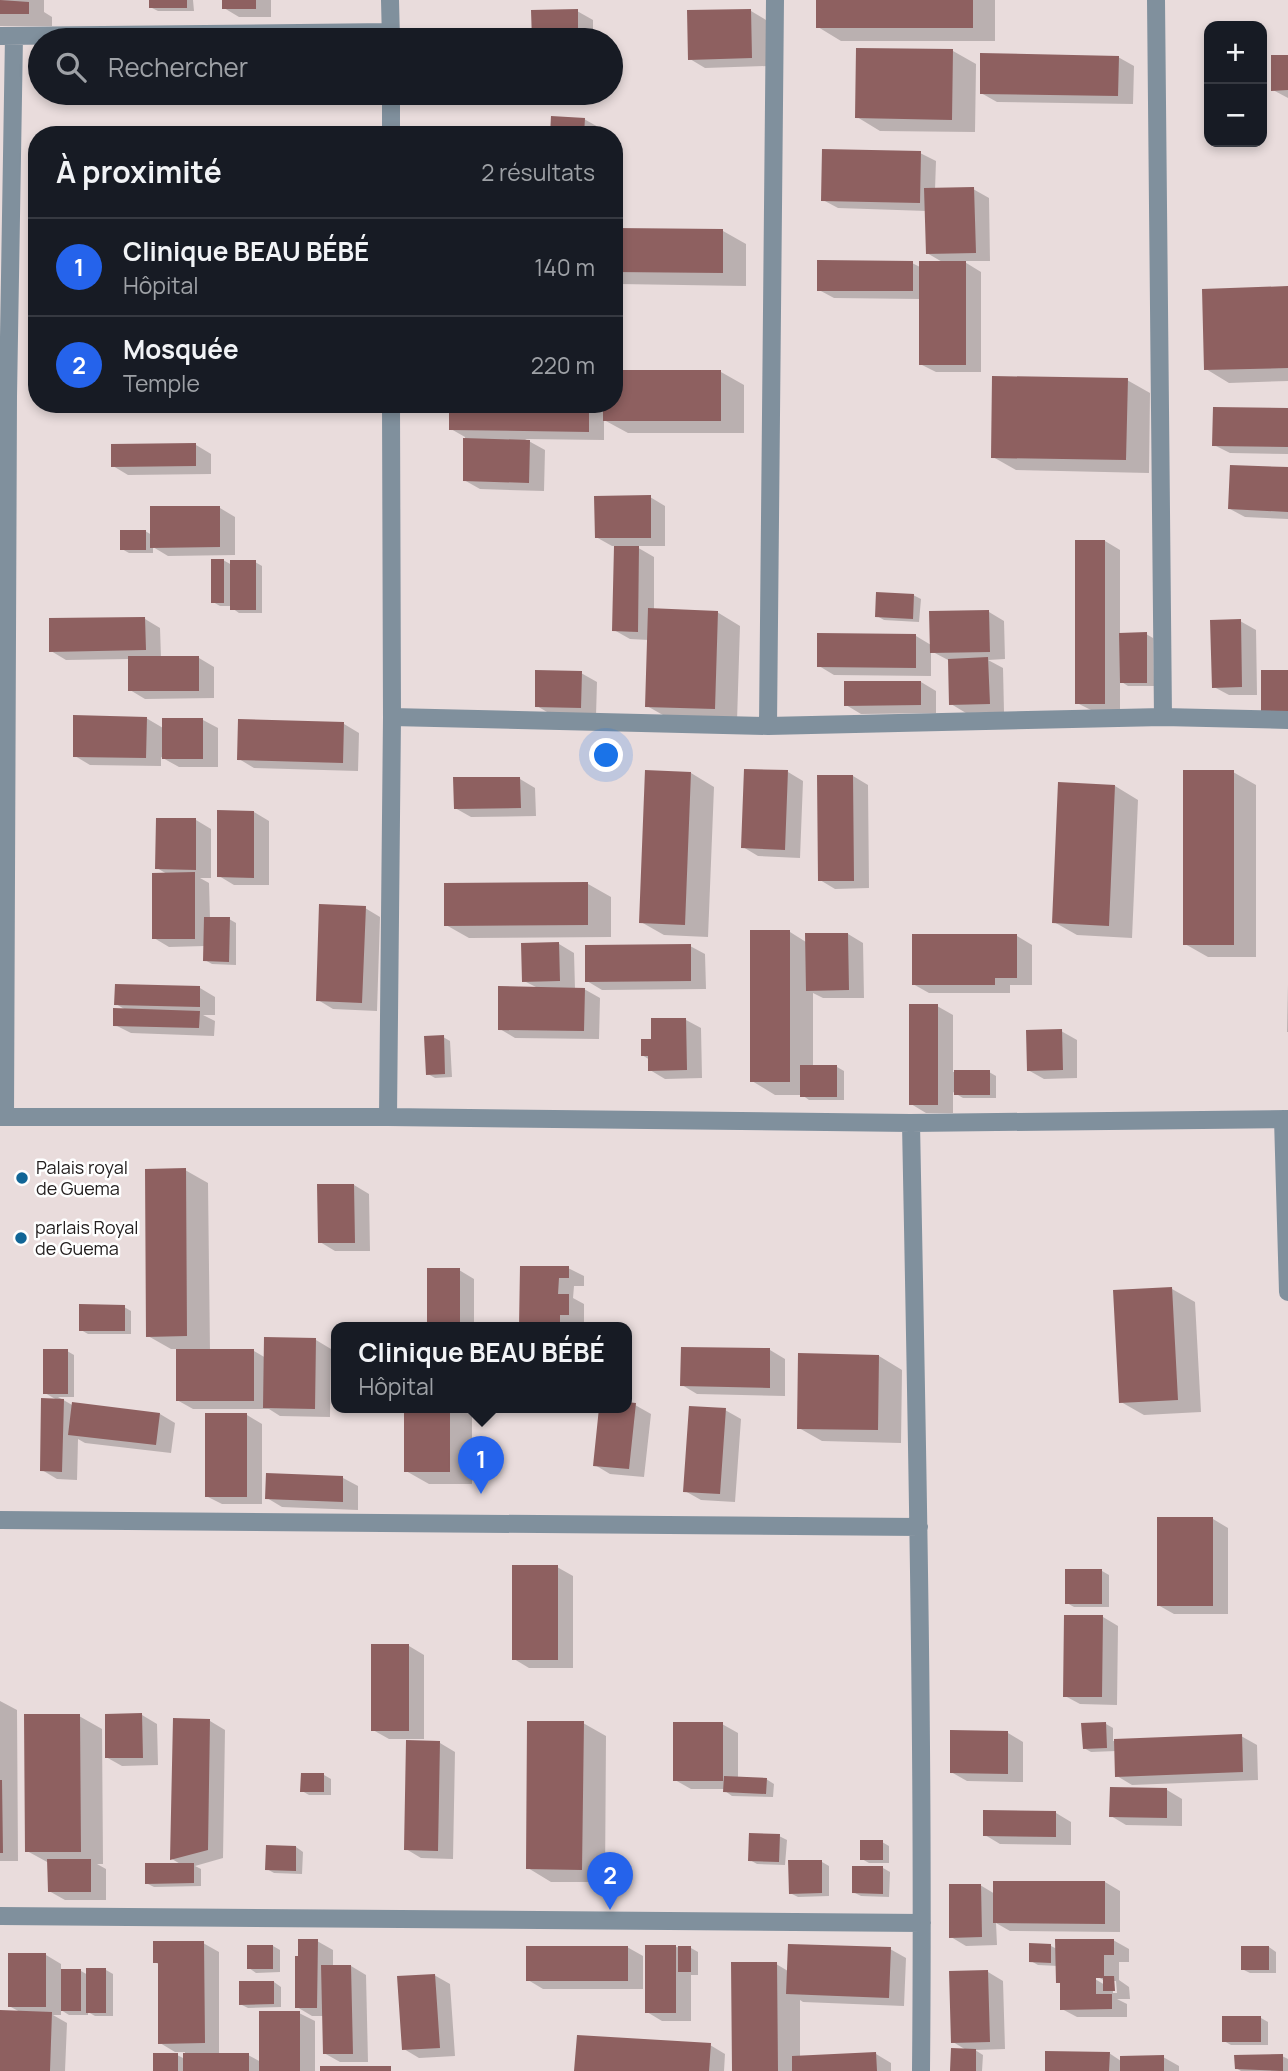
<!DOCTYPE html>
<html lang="fr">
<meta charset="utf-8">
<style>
body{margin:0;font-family:Manrope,sans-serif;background:#20242c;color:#f1f3f6}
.controls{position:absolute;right:21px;top:21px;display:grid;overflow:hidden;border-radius:14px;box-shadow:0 4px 10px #0003}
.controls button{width:63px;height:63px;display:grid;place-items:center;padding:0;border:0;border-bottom:2px solid #363941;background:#171b24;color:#f1f3f6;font:35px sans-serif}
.you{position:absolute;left:607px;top:756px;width:24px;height:24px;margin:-18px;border:5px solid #fff;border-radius:50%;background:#1a73e8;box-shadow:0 0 0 10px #1a73e833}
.badge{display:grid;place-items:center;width:46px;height:46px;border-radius:50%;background:#2563eb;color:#fff;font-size:23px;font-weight:700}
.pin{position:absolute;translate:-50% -58px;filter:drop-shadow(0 2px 4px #0008)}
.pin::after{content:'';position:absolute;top:37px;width:24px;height:21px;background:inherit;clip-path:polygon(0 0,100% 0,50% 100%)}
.popup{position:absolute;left:331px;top:1322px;width:301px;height:91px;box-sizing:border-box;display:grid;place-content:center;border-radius:14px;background:#171b24;filter:drop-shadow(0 2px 5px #0005);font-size:23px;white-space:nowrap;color:#9ea1a6}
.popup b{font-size:26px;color:#f1f3f6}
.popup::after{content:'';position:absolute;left:50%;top:100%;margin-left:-14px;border:14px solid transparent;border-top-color:#171b24}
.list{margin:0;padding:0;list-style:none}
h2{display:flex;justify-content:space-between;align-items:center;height:91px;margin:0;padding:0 28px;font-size:30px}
h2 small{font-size:23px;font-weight:400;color:#9ea1a6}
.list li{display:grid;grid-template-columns:46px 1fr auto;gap:21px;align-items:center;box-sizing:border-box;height:98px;padding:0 28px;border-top:2px solid #363941}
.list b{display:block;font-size:26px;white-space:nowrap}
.list p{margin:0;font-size:23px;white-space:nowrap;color:#9ea1a6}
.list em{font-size:23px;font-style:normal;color:#9ea1a6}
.icon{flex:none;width:38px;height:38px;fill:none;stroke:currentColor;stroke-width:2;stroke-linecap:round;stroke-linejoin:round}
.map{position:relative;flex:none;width:1288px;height:2071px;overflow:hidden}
.search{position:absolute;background:#171b24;box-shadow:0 4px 10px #0003;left:28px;top:28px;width:595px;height:77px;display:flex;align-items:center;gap:18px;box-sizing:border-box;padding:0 24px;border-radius:38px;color:#9ea1a6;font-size:26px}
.panel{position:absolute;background:#171b24;box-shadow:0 4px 10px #0003;left:28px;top:126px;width:595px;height:287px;border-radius:28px}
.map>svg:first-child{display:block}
.shadow{fill:#0003;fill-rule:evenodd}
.building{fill:#8e6060}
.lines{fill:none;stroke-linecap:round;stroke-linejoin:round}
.minor{stroke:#80909d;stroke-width:18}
.poi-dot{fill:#116596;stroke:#fff;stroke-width:2.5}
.labels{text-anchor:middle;stroke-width:5;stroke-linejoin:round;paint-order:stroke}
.poi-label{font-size:18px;fill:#252020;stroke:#fff;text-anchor:start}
</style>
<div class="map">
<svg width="1288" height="2071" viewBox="0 0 1288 2071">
<rect width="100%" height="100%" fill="#e9dcdc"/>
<path class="shadow" d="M0 0H44V12L52 17V26H0Z
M150 0H193L194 11H158L150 7Z
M224 0H271V17H239L224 8Z
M818 0H995V41H841L818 27Z
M577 11 593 20V40H533V12Z
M751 11 766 20 767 66 705 68 690 59Z
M953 51 976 64 975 132 880 131 857 117Z
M1118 57 1134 66 1133 104 997 102 981 93Z
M1288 57V98L1273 90Z
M584 119 600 128 599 135H551Z
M920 153 936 161 935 190 973 189 989 198 990 261H963L981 272V372H936L920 364V299L834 298 819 290 912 263 920 267 944 263 927 253V211L838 208 823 200Z
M614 230 723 231 746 244V286L619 284 614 282Z
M1288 288V381L1229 383 1206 369Z
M614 357 619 360V372H721L744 385V433H628L604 420V440L525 439 545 450 544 491 480 489 464 480 465 437 451 429V404H595L605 410 614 404Z
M1127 380 1150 393 1149 473 1016 470 993 457Z
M1288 410V454L1230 453 1214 445Z
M196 445 211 454V474L128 475 113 466Z
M1288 468V519L1245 517 1230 509Z
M650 497 665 506V546H635L654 557V610L717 612 740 626 737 721 670 719 647 706 649 640 630 639 614 630 615 546H612L596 537Z
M220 508 235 517V555L168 556 153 547V553H129L122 549 145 531 152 535Z
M1105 541 1120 550V634H1146L1153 638 1154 686H1128L1120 681V711H1093L1077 703Z
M223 560 232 565 255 562 262 566V613H239L232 608V606H220L213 602Z
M913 595 921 599 919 622 884 620 877 616Z
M989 612 1004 621 1005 659 988 660 1003 668 1004 712 966 713 951 704 950 661 931 651V676L834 675 819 666 916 636 931 645Z
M145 619 160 628 161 658H199L214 667V698L145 699 130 690V659L66 660 51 651Z
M1240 621 1256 630 1257 695H1229L1214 687Z
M581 673 597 682 596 716 552 715 537 706Z
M921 682 936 691V713L861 714 846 705V683Z
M146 718 163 728 203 720 218 728V767H179L161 757V766L90 765 75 756Z
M344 724 359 733 358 771 254 768 239 759Z
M788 772 803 781 800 858 758 856 743 847Z
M1233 772 1256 785V957H1208L1185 944Z
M691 773 714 787 708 937 664 935 641 922Z
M853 776 868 785 869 888 835 889 820 880Z
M520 779 535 788 536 816 471 817 455 808Z
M1115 786 1138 800 1132 938 1077 935 1054 922Z
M219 812H254L269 821V885H234L219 876Z
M196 820 211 829V878H200L209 883 210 919H229L236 923V965L212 964 205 960V946L169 947 154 938 167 874 157 868Z
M588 884 611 897V937L469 938 446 925Z
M365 908 380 917 377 1011 333 1009 318 1000Z
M790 932 806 942 848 934 863 943 864 998H823L813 993V1067H837L844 1071V1100H809L802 1095H775L752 1081Z
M1017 936 1032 945V985H1010V993H929L913 984Z
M559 944 574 953 575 989H584L600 998 599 1039 515 1038 500 1029 538 988 524 981Z
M690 946 705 954 706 989 602 990 587 981Z
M1288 984V1032H1287Z
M200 988 215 997V1015H203L215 1021 214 1036 131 1033 115 1025 126 1010 116 1004Z
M937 1006 953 1015V1072H989L996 1076V1098H963L953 1092V1113H926L911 1104Z
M686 1020 701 1028 702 1078 665 1079 650 1070V1060L642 1055Z
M1061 1031 1077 1040V1078L1044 1079 1028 1070Z
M443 1037 450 1041 452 1077 435 1078 428 1074Z
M185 1170 208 1183 210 1351H254L266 1358 316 1340 331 1349 330 1417 280 1416 269 1409H193L177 1400V1349H171L148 1336Z
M354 1185 369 1194 370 1251H335L320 1242Z
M521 1268H568L584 1276V1286H574L573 1298 584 1304V1323H575V1328H521Z
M459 1270 474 1279V1328H438L428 1322Z
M1172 1289 1195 1302 1201 1412 1144 1415 1121 1402Z
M124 1307 131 1311V1334H88L81 1330Z
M770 1350 785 1359V1396L697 1394 682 1385Z
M67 1351 74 1355V1397H58L74 1406V1404L160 1414 175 1423 171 1453 85 1443 78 1439 77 1480 57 1479 42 1470 57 1400 45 1393Z
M879 1356 902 1370 901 1443 822 1441 799 1428Z
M635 1405 651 1414 644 1477 610 1474 595 1465 626 1408Z
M406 1408H472V1484H429L406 1471Z
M725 1410 741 1419 735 1502 701 1500 685 1491Z
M247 1415 262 1424V1504H222L206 1496Z
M343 1478 358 1486V1510L282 1507 267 1498Z
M1213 1519 1228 1528V1614H1174L1158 1605Z
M557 1567 573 1576V1668H529L514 1659Z
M1067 1571H1102L1109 1575V1607H1074L1067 1603Z
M1103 1617 1118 1626 1117 1705 1080 1704 1065 1696Z
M409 1646 424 1655V1739H389L373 1730Z
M0 1701 17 1710 18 1861H0Z
M142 1715 157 1724 158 1765 122 1766 106 1757Z
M79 1716 102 1729 103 1864H97L106 1869V1900H65L49 1891V1863L27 1851Z
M210 1721 225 1730 223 1858 195 1866 201 1869V1886L154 1887 146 1883 182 1865 172 1859Z
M583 1723 606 1736 605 1882H551L528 1868Z
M722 1724 738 1733V1778L766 1779 774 1784 773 1797 732 1796 725 1791V1789H691L675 1780Z
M1106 1724 1113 1728V1741L1241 1736 1257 1745 1258 1780 1132 1785 1117 1776 1116 1751 1091 1752 1084 1748Z
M1008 1733 1023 1742V1782L967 1781 951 1772Z
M440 1743 455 1752 453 1859 421 1858 406 1849Z
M324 1775 331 1779V1795H309L302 1791Z
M1167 1790 1182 1799V1826L1126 1825 1111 1816Z
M1056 1813 1071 1822V1845L1000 1844 985 1835Z
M779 1836 787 1840 785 1865 757 1864 750 1860Z
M882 1842 889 1846V1863H869L862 1859Z
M296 1847 303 1852 302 1874 274 1873 267 1869Z
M822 1862 829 1866V1896L798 1897 790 1893Z
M883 1868 890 1872 889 1897 861 1896 853 1892Z
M1105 1882 1120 1891V1932L1010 1931 996 1923 997 1945 966 1946 951 1937 980 1885 995 1894Z
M1113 1940 1129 1949V1962H1119V1980L1129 1987 1130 1999H1117L1127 2004V2017H1077L1062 2009V1984L1058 1982V1966L1038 1965 1031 1961 1051 1946 1057 1949ZM1089 1972 1105 1981V1985L1088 1975ZM1113 1981H1116L1117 1993H1113Z
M317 1941 333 1950V1967L351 1966 366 1975 368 2062H340L324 2053V2016H312L297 2007Z
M203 1943 219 1952V2055H248L261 2062 299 2013 315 2021V2071H155L177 2055 185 2059V2052H175L160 2043V1965L155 1962Z
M273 1946 280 1950V1972L256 1973 249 1968Z
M627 1947 643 1956V1989H543L528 1980Z
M675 1947 691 1948 698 1952V1975H691V2021H662L647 2012Z
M1269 1947 1276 1952V1973H1250L1242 1969Z
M890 1949 906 1958 904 2006 803 2002 800 2000V2057L876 2054 891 2063V2071H733L776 1964 788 1971Z
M46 1955 61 1964V1971H81L88 1975 106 1970 113 1974V2016H95L88 2012V2015H69L61 2010V2015H53L67 2023 65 2071H0V2012L22 2013 9 2006Z
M988 1972 1003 1981 1005 2049 975 2050 983 2055 982 2071H952L968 2051 953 2042 951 1973Z
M434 1975 450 1984 455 2056 419 2058 404 2049Z
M274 1982 281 1987V2007L248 2008 240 2004Z
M1261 2018 1268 2022V2045H1231L1224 2041Z
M710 2045 725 2054 724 2071H576Z
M1109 2053 1121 2061 1163 2057 1179 2066V2071H1047Z
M1282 2056 1288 2059V2071H1241L1236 2068Z"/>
<path class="building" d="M0 0 29 2V14H0Z
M149 0H187V8H149Z
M222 0H256V9H222Z
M816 0H973V28H816Z
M578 9V40H532L531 10Z
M751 9 752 58 688 60 687 10Z
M856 48 953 49 952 120 855 118Z
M980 53 1119 56 1118 96 980 94Z
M1271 55H1288V90L1271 91Z
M551 116 585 118 584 135H550Z
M257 130H294V135H257Z
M822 149 921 151 920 203 821 201Z
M974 187 976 253 926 254 924 188Z
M614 228 723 229V273L614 272Z
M817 260 913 261V291H817Z
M919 261H966V365H919Z
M1288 286V368L1204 370 1202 289Z
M614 370H721V421H603V404H614Z
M992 376 1128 378 1126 460 991 458Z
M449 404H589V432L449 430Z
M1213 407 1288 408V447L1212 446Z
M463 438 530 440 529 483 463 481Z
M196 443V466L111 467V444Z
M1230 465 1288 467V512L1228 509Z
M651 495V538H595L594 496Z
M150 506H220V547L150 548Z
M120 530H146V550H120Z
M1075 540H1105V704H1075Z
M614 546H639L638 632 612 631Z
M211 559H224V603H211Z
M230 560H256V610H230Z
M876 592 914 594 913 619 875 617Z
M648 608 718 611 715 709 645 707Z
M989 610 990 652 930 653 929 611Z
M145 617 146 650 49 652V618Z
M1241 619 1242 687 1212 688 1210 620Z
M1147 632V683H1120L1119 633Z
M817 633 916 634V668L817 667Z
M128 656H199V691H128Z
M988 657 990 704 949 705 948 659Z
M535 670 582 671 581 708 535 707Z
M1261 670H1288V711H1261Z
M844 681H921V705L844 706Z
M73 715 147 717 146 758 73 757Z
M162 718H203V759H162Z
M238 719 344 722 343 763 237 760Z
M744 769 788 770 785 850 741 848Z
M645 770 691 772 685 925 639 923Z
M1183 770H1234V945H1183Z
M817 775H853L854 881H818Z
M453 777H520L521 808 454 809Z
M1058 782 1115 785 1109 926 1052 923Z
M217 810 254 811V878L217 877Z
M156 818H196V870L155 869Z
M195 872V939H152V873Z
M588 882V925L444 926V883Z
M319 904 366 906 362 1003 316 1001Z
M204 917H230L229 962 203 961Z
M750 930H790V1082H750Z
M805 933H848L849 990 806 991Z
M912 934H1017V978H995V985H912Z
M559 942 560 981 522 982 521 943Z
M691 944V981L585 982V945Z
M115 984 200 986V1007L114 1005Z
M498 986 585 988 584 1031 498 1030Z
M909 1004H938V1105H909Z
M113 1008 200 1011 199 1028 113 1026Z
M651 1018H686L687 1070 648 1071V1056H641V1039H651Z
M1062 1029 1063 1070 1027 1071 1026 1030Z
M444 1035 445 1074 426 1075 424 1036Z
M800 1065H837V1097H800Z
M954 1070H990V1095H954Z
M186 1168 187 1336 146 1337 145 1169Z
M317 1184H354L355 1243H318Z
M520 1266H569V1278H559L558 1294H569V1315H560V1328H519Z
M427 1268H460V1324L427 1323Z
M1172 1287 1178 1400 1119 1403 1113 1290Z
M79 1304 125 1305V1331H79Z
M264 1337 316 1338 315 1409 263 1408Z
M681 1347 770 1348V1388L680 1386Z
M43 1349H68V1394H43Z
M176 1349H254V1401H176Z
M798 1353 879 1355 878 1430 797 1429Z
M41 1398 64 1399 62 1472 40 1471Z
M72 1402 160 1413 156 1445 68 1435Z
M626 1402 636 1403 629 1469 593 1466 599 1408H626Z
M689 1406 726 1408 720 1494 683 1492Z
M404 1408H450V1472H404Z
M205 1413H247V1497H205Z
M266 1473 343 1476V1502L265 1499Z
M1157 1517H1213V1606H1157Z
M512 1565H558V1660H512Z
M1065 1569H1102V1604H1065Z
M1064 1615H1103L1102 1697H1063Z
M371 1644H409V1731H371Z
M142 1713 143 1758H105V1714Z
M24 1714H80L81 1852H25Z
M173 1718 210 1719 208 1850 170 1860Z
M527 1721H584L582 1870 526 1869Z
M673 1722H723V1781H673Z
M1106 1722 1107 1748 1083 1749 1081 1723Z
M950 1730 1008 1731V1774L950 1773Z
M1242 1734 1243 1772 1115 1777 1114 1739Z
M406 1740 440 1741 438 1851 404 1850Z
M301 1773H324V1792H300Z
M724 1776 767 1778 766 1794 723 1792Z
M0 1780H2L3 1853H0Z
M1110 1787 1167 1788V1818L1109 1817Z
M983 1810 1056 1811V1837L983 1836Z
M749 1833 780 1834 779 1862 748 1861Z
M860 1840H883V1860H860Z
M266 1845 296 1846V1871L265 1870Z
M47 1859H91V1892H48Z
M788 1860H822V1893L789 1894Z
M145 1863H194V1883L145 1884Z
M852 1866H883V1894L852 1893Z
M993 1881H1105V1924L993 1923Z
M949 1884H981L982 1937 949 1938Z
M298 1939H318L317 2008H295V1956H298Z
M1055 1939H1114V1955H1104V1976H1114L1115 1991H1103V1978H1096V1994H1112V2009L1060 2010V1983H1056Z
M153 1941H204L205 2043 158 2044V1963H153Z
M1029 1943 1051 1944V1963L1029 1962Z
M788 1944 891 1947 889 1998 786 1994Z
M247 1945H273V1969H247Z
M645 1945H676V2013H645Z
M526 1946H628V1981H526Z
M678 1946H691V1972H678Z
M1241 1946H1269V1970H1241Z
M8 1953H46V2007H8Z
M731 1962H777L778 2071H732Z
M321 1965H351L353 2054H323Z
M86 1968H106V2013H86Z
M61 1969H81V2011H61Z
M988 1970 990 2042 951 2043 949 1971Z
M435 1974 440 2048 402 2050 397 1976Z
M239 1981H274V2004L239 2005Z
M0 2010 52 2012 50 2071H0Z
M259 2011H300V2071H259Z
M1222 2016H1261V2042H1222Z
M577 2035 711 2043 709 2071H574Z
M951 2048 976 2049V2071H950Z
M1045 2051 1110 2052 1109 2071H1045Z
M876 2052 877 2071H792V2056Z
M153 2053H178V2071H153Z
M183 2053H249V2071H183Z
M1283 2054V2071L1235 2069 1234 2055Z
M1164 2055V2071H1120V2056Z
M320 2066H391V2071H320Z"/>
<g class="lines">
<path class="minor" d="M390 0 391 40
M1156 0 1163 717
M0 36 391 32
M391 93V135
M392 717 768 726 1163 717 1288 720
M768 726 775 0
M0 1117H388L911 1123 1288 1119
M5 1117 8 397 14 36
M388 1117 392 717 391 404
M1283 1119 1288 1292
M911 1123C917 1439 924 1755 921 2071
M0 1520 919 1527
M0 1916 922 1923"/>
</g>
<g class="poi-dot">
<circle cx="22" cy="1178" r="7"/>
<circle cx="21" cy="1238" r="7"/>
</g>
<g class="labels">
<g class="poi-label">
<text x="36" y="1174">Palais royal<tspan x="36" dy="21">de Guema</tspan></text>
<text x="35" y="1234">parlais Royal<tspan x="35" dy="21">de Guema</tspan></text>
</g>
</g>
</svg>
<div class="controls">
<button>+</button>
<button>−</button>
</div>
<div class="you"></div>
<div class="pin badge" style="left:481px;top:1494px">1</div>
<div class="popup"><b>Clinique BEAU BÉBÉ</b>Hôpital</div>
<div class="pin badge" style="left:610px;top:1910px">2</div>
<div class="search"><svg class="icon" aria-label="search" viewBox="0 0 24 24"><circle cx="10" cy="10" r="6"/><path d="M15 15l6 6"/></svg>Rechercher</div>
<section class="panel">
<h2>À proximité<small>2 résultats</small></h2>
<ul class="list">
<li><span class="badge">1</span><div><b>Clinique BEAU BÉBÉ</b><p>Hôpital</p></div><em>140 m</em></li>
<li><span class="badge">2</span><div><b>Mosquée</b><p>Temple</p></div><em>220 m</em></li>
</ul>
</section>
</div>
